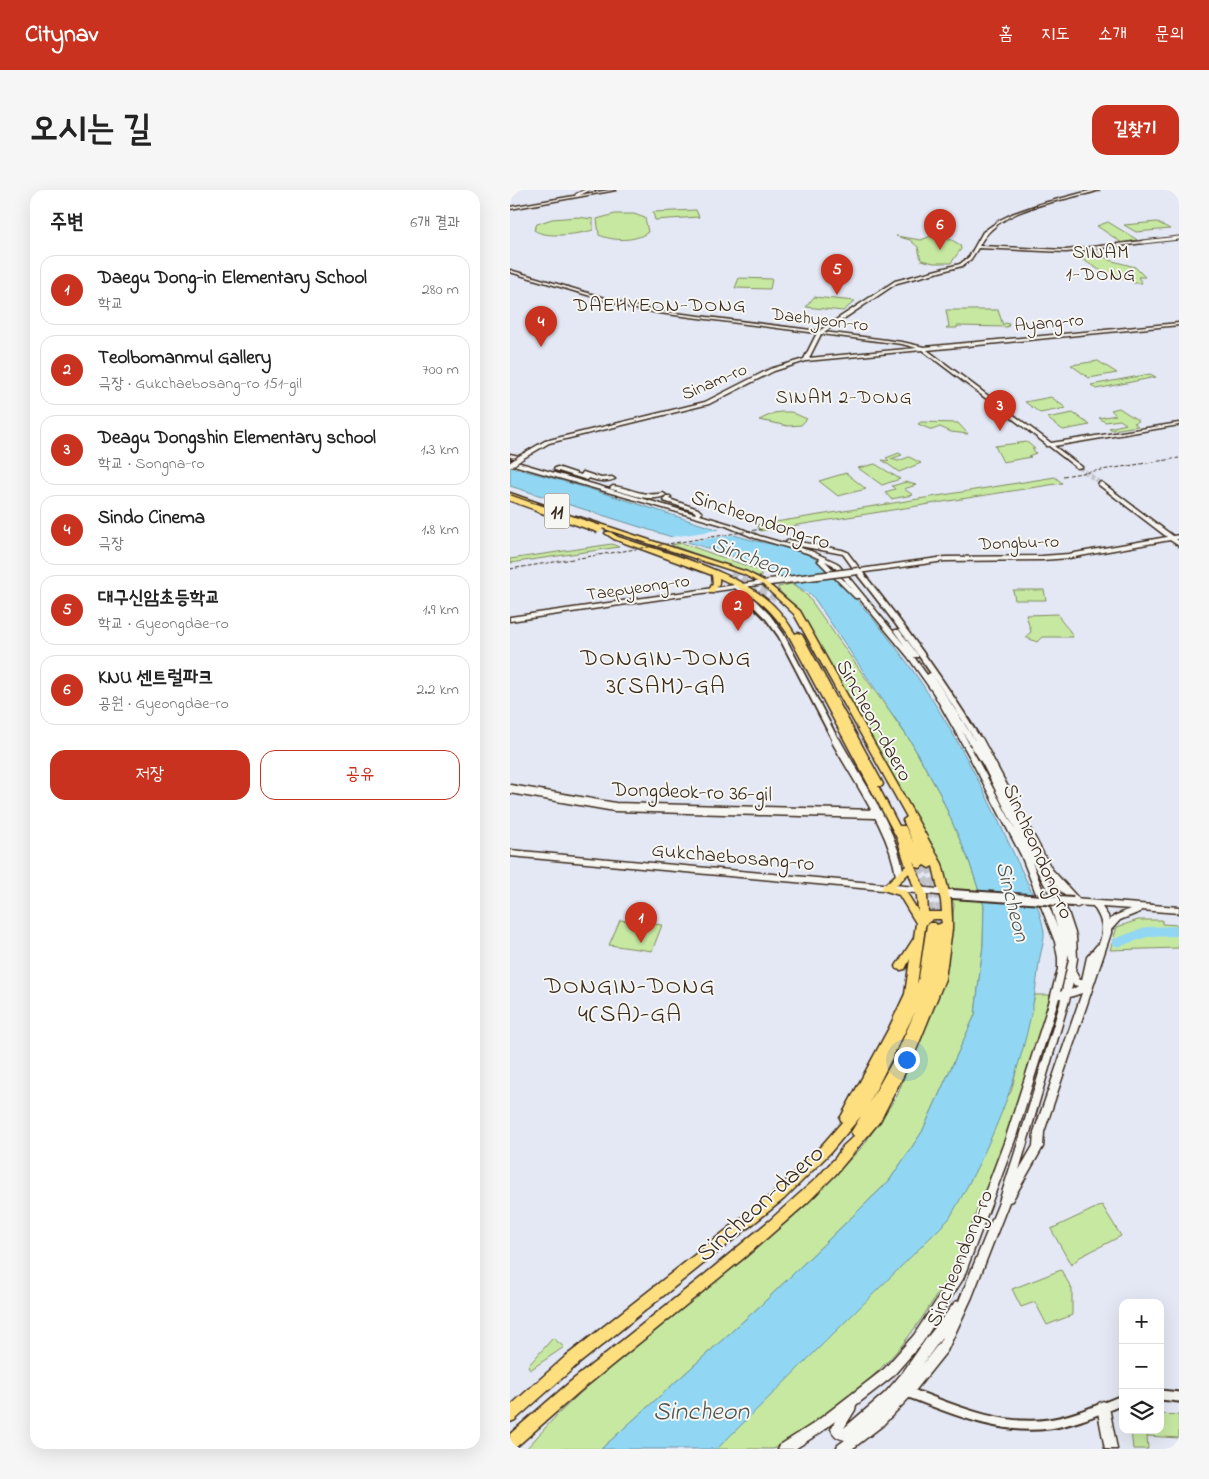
<!DOCTYPE html>
<html lang="ko">
<meta charset="utf-8">
<style>
body{margin:0;font-family:"Indie Flower","Poor Story",sans-serif;background:#f6f6f6;color:#222}
.controls{position:absolute;right:15px;bottom:15px;display:grid;overflow:hidden;border-radius:10px;box-shadow:0 5px 20px #0002}
.controls button{width:45px;height:45px;display:grid;place-items:center;padding:0;border:0;border-bottom:1px solid #e0e0e0;background:#fff;color:#222;font:25px sans-serif}
.you{position:absolute;left:396px;top:869px;width:18px;height:18px;margin:-12px;border:4px solid #fff;border-radius:50%;background:#1a73e8;box-shadow:0 0 0 8px #1a73e833}
.badge{display:grid;place-items:center;width:32px;height:32px;border-radius:50%;background:#c8321e;color:#fff;font-size:16px;font-weight:700}
.pin{position:absolute;translate:-50% -41px;filter:drop-shadow(0 1px 2px #0008)}
.pin::after{content:'';position:absolute;top:26px;width:18px;height:15px;background:inherit;clip-path:polygon(0 0,100% 0,50% 100%)}
.list{margin:0;padding:0;list-style:none}
h2{display:flex;justify-content:space-between;align-items:center;height:65px;margin:0;padding:0 20px;font-size:21px}
h2 small{font-size:16px;font-weight:400;color:#767676}
.list li{display:grid;grid-template-columns:32px 1fr auto;gap:15px;align-items:center;box-sizing:border-box;height:70px;margin:0 10px 10px;padding:0 10px;border:1px solid #e0e0e0;border-radius:15px}
.list b{display:block;font-size:19px;white-space:nowrap}
.list p{margin:0;font-size:16px;white-space:nowrap;color:#767676}
.list em{font-size:16px;font-style:normal;color:#767676}
.actions{display:flex;gap:10px;padding:15px 20px}
.actions a{flex:1;padding:11px 0;border:1px solid #c8321e;border-radius:15px;text-align:center;font-size:18px;color:#c8321e}
.actions .main{background:#c8321e;color:#fff}
.icon{flex:none;width:28px;height:28px;fill:none;stroke:currentColor;stroke-width:2;stroke-linecap:round;stroke-linejoin:round}
.map{position:relative;flex:none;width:669px;height:1259px;overflow:hidden;border-radius:15px}
header{display:flex;align-items:center;gap:30px;box-sizing:border-box;height:70px;padding:0 25px;background:#c8321e;color:#fff}
header strong{font-size:24px}
nav{display:flex;gap:28px;margin-inline-start:auto;font-size:18px}
.intro{display:flex;align-items:center;justify-content:space-between;box-sizing:border-box;height:120px;padding:0 30px}
h1{margin:0;font-size:35px}
.button{padding:12px 22px;border-radius:15px;background:#c8321e;color:#fff;font-size:18px;font-weight:700}
main{display:flex;gap:30px;padding:0 30px}
aside{flex:1;background:#fff;border-radius:15px;box-shadow:0 5px 20px #0002}
.map>svg:first-child{display:block}
.green{fill:#c6e8a1;stroke:#808960}
.water{fill:#91d7f3;stroke:#6f929e}
.pier{fill:#e3e8f4}
.lines{fill:none;stroke-linecap:round;stroke-linejoin:round}
.river{fill:#91d7f3;fill-rule:evenodd}
.secondary-tunnel{stroke:#c1c2c9;stroke-width:4.5;stroke-dasharray:4.5 2.5;stroke-linecap:butt}
.trunk-tunnel-far1{stroke:#c1c2c9;stroke-width:7;stroke-dasharray:7 4;stroke-linecap:butt}
.trunk-tunnel{stroke:#c1c2c9;stroke-width:9;stroke-dasharray:9 4.5;stroke-linecap:butt}
.tertiary-far3-casing{stroke:#3b2a1e;stroke-width:5}
.tertiary-far2-casing{stroke:#3b2a1e;stroke-width:9}
.tertiary-far1-casing{stroke:#3b2a1e;stroke-width:11}
.tertiary-casing{stroke:#3b2a1e;stroke-width:13}
.secondary-casing{stroke:#3b2a1e;stroke-width:3}
.trunk-casing{stroke:#3b2a1e;stroke-width:3}
.tertiary-far3{stroke:#f6f6f2;stroke-width:3}
.tertiary-far2{stroke:#f6f6f2;stroke-width:5.5}
.tertiary-far1{stroke:#f6f6f2;stroke-width:8}
.tertiary{stroke:#f6f6f2;stroke-width:9}
.secondary{fill:#f6f6f2;fill-rule:evenodd}
.trunk{fill:#fedf80;fill-rule:evenodd}
.rail{stroke:#3b2a1e;stroke-width:1;stroke-dasharray:4 2;stroke-linecap:butt}
.secondary-bridge-far2-casing{stroke:#3b2a1e;stroke-width:7;stroke-linecap:butt}
.secondary-bridge-far1-casing{stroke:#3b2a1e;stroke-width:9;stroke-linecap:butt}
.secondary-bridge-casing{stroke:#3b2a1e;stroke-width:12;stroke-linecap:butt}
.trunk-bridge-far1-casing{stroke:#3b2a1e;stroke-width:8;stroke-linecap:butt}
.trunk-bridge-casing{stroke:#3b2a1e;stroke-width:10;stroke-linecap:butt}
.secondary-bridge-far2{stroke:#f6f6f2;stroke-width:4.5}
.secondary-bridge-far1{stroke:#f6f6f2;stroke-width:6}
.secondary-bridge{stroke:#f6f6f2;stroke-width:8}
.trunk-bridge-far1{stroke:#fedf80;stroke-width:5.5}
.trunk-bridge{stroke:#fedf80;stroke-width:7}
.labels{text-anchor:middle;stroke-width:4;stroke-linejoin:round;paint-order:stroke}
.far-street-label{font-size:18px;fill:#3b2a1e;stroke:#f6f6f2}
.far-neighbourhood-label{font-size:19px;letter-spacing:1px;fill:#3b2a1e;stroke:#f6f6f2}
.far-quarter-label{font-size:20px;letter-spacing:1px;fill:#3b2a1e;stroke:#f6f6f2}
.shield{fill:#f6f6f2;stroke:#73675e;stroke-width:1}
.shield-label{font-size:20px;font-weight:bold;fill:#3b2a1e}
.street-label{font-size:21px;fill:#3b2a1e;stroke:#f6f6f2}
.water-label{font-size:22px;font-style:italic;fill:#505553;stroke:#f6f6f2}
.quarter-label{font-size:24px;letter-spacing:1px;fill:#3b2a1e;stroke:#f6f6f2}
.near-street-label{font-size:25px;fill:#3b2a1e;stroke:#f6f6f2}
.near-water-label{font-size:26px;font-style:italic;fill:#505553;stroke:#f6f6f2}
</style>
<header>
<strong>Citynav</strong>
<nav><a>홈</a><a>지도</a><a>소개</a><a>문의</a></nav>
</header>
<div class="intro"><h1>오시는 길</h1><a class="button">길찾기</a></div>
<main>
<aside>
<h2>주변<small>6개 결과</small></h2>
<ul class="list">
<li><span class="badge">1</span><div><b>Daegu Dong-in Elementary School</b><p>학교</p></div><em>280 m</em></li>
<li><span class="badge">2</span><div><b>Teolbomanmul Gallery</b><p>극장 · Gukchaebosang-ro 151-gil</p></div><em>700 m</em></li>
<li><span class="badge">3</span><div><b>Deagu Dongshin Elementary school</b><p>학교 · Songna-ro</p></div><em>1.3 km</em></li>
<li><span class="badge">4</span><div><b>Sindo Cinema</b><p>극장</p></div><em>1.8 km</em></li>
<li><span class="badge">5</span><div><b>대구신암초등학교</b><p>학교 · Gyeongdae-ro</p></div><em>1.9 km</em></li>
<li><span class="badge">6</span><div><b>KNU 센트럴파크</b><p>공원 · Gyeongdae-ro</p></div><em>2.2 km</em></li>
</ul>
<div class="actions"><a class="main">저장</a><a>공유</a></div>
</aside>
<div class="map">
<svg width="669" height="1259" viewBox="0 0 669 1259">
<rect width="100%" height="100%" fill="#e3e8f4"/>
<filter id="ink" filterUnits="userSpaceOnUse"><feTurbulence type="fractalNoise" baseFrequency=".02" numOctaves="2"/><feDisplacementMap in="SourceGraphic" scale="10" xChannelSelector="R" yChannelSelector="G"/><feConvolveMatrix kernelMatrix="1 2 1 2 8 2 1 2 1" color-interpolation-filters="sRGB"/></filter>
<g filter="url(#ink)">
<path class="green" d="M186 20 189 27 145 30 143 22Z
M105 24H124L135 28 138 42C125 52 103 51 89 45L87 29Z
M67 27 83 29V40C70 44 36 49 24 40L27 34 42 29Z
M598 32 626 49 627 50 612 53 587 36Z
M647 32 660 39 626 42 614 35Z
M386 46 411 50 421 46 442 50 450 55 451 59 441 73H424L411 70 408 57 400 50Z
M585 61 599 70 625 77 635 87H628L632 93H623L620 89H604L562 63Z
M229 88 262 89 260 99 225 98Z
M304 107 345 111 333 121 296 117Z
M436 120H488L493 135 495 133 499 134 498 137 447 136V138H436L439 136Z
M588 171 607 183 579 188 561 175Z
M640 184 646 187 586 199 581 195Z
M541 207 556 218 530 223 515 212Z
M609 218 629 231 624 233 628 236 603 240 599 238 616 234 610 230 595 232 589 228 606 225 601 220Z
M271 222H281L297 229 291 235 278 236 249 230 264 223Z
M563 223 580 235 553 240 537 228Z
M411 232 448 233 458 244 441 242 430 237 422 240 408 234Z
M517 252 525 259H522L526 263 518 266 521 267 493 272 485 256Z
M389 263 392 265 381 269 388 271 399 267 411 273 389 282 372 270 379 271 376 268Z
M365 274 390 289 372 295 348 278Z
M336 283 356 299 328 306 309 291Z
M545 287 552 293 250 341 247 335Z
M396 292 406 295 394 299 403 305 381 309 375 302 385 299 382 296Z
M172 353 251 381V387L161 355Z
M102 354 109 357 0 373V369Z
M281 394 297 405 401 552 430 604 459 671 474 716 473 755 465 825 412 942 379 991 250 1116 91 1259H16L47 1225 99 1176 236 1067 314 996 353 956 387 906 438 774 444 715 431 675 338 506 332 500C312 459 300 433 268 399V397Z
M503 400H534L536 410H505Z
M548 424C551 434 560 438 563 447H532L527 452 515 447 521 442 516 425Z
M110 730 152 735 142 761 99 755Z
M628 730H652V734L669 735V758L600 760 607 737Z
M525 805H540C512 915 469 1054 399 1146 375 1178 344 1205 311 1227 301 1234 273 1257 263 1259 249 1259 223 1259 207 1259L291 1173 501 902Z
M592 1015 611 1046 570 1067 561 1075 541 1039Z
M551 1080 562 1099V1125L537 1135 525 1112 511 1117 502 1099Z
M43 1148 54 1157 20 1180 18 1176Z
M650 1224 669 1225V1248L637 1246 638 1259H623L621 1240H650Z"/>
<path class="water" d="M0 277C78 296 154 323 231 347 255 355 286 355 307 370 324 382 338 401 352 416 417 489 462 573 503 662 514 687 530 714 534 742 535 751 530 763 529 773 519 866 486 949 439 1029L207 1259H91L250 1116 379 991 412 942 465 825 473 755 474 716 459 671 430 604 401 552 302 405 258 379 219 365 0 296Z"/>
<path class="pier" d="M214 339 229 344 172 353 155 348Z"/>
<g class="lines">
<path class="river" d="M669 736V746L637 747 608 757 604 755 602 752 604 749 636 737Z"/>
<path class="secondary-tunnel" d="M569 277 591 294"/>
<path class="trunk-tunnel-far1" d="M221 384 267 409"/>
<path class="trunk-tunnel" d="M410 675 419 707 422 735
M419 675 429 707 431 736"/>
<defs>
<path id="tertiary-far3" d="M67 5 77 0
M633 52 669 48"/>
<path id="tertiary-far2" d="M348 381C392 436 433 493 470 553
M228 397 258 427 271 445 327 553"/>
<path id="tertiary-far1" d="M326 551C348 591 384 641 390 686
M469 551 538 681 567 713
M0 599 105 617 365 624"/>
<path id="tertiary" d="M397 1202C442 1219 490 1241 539 1234 565 1230 589 1219 613 1210
M650 1205 669 1207"/>
<path id="secondary" d="M99 0H106L0 19V17Z
M583 0H589C579 4 568 5 559 8 527 15 484 25 469 56L556 60 633 51 634 53 556 62 468 58 461 69 452 76 387 93 314 142 392 152 414 157 669 133V135L417 160 541 253 669 233V235L544 256 572 277 567 278 539 256H536V254L412 160 296 171 264 181 199 214 39 253 12 269 0 267V264L9 266 35 251 195 212 260 179 294 169 307 143 149 123 121 118 0 82V80L122 116 149 121 309 141 385 91 450 74 459 67 473 42 490 30 502 24 530 14ZM311 144 392 154 407 158 299 168Z
M0 270 185 324 186 323 184 321 154 311 153 310 156 306H160L161 307 159 309 188 319 192 323 190 325 220 334 249 346 301 361 327 373 395 456 384 441 385 440H389L408 465V467H404L417 485 420 483 422 484 481 575 530 673 558 722 566 746 567 769 565 781 570 790H572L577 767 587 755 589 754C595 738 592 730 583 716L563 715 560 714 559 712 560 710 563 709 669 717V723L631 720 630 722 610 730 601 740V743L534 942 533 957 502 1011 499 1012 462 1107 437 1161 401 1206 372 1236 342 1259H326L328 1255 335 1250C327 1248 324 1246 321 1239L325 1231 311 1242 285 1259H268L270 1255 303 1234 374 1179 404 1145 445 1082 495 950 539 813 548 779V768L545 752 511 665 458 564 424 504 398 467 349 408H345L308 371 310 369 297 363 245 348 216 336 0 274ZM315 371 323 375 342 399ZM452 541 473 575 506 641ZM522 672 545 713 542 714 541 716 547 737ZM592 717 621 719 604 726 599 731 598 726ZM559 764V769L552 801 550 802C554 789 555 776 559 764ZM563 793 564 795 568 796 561 800ZM572 803 524 942 523 956 509 980 560 807ZM549 808H551L550 814 507 956 488 1015 449 1111 445 1112 416 1149 393 1182 375 1203 334 1238 345 1220 346 1215 382 1187 412 1153 453 1089 505 950ZM433 1146 429 1153 412 1175Z
M47 277 71 285 73 282 91 288 102 287 105 289C96 293 88 291 79 288L77 290 45 280 44 279Z
M591 292 663 346 669 345V349H666L669 351V356L660 350 559 368 532 370 435 371 348 383 346 382 333 364 279 354 276 352 279 350 332 360 337 362 350 379 435 367 532 366 559 364 657 347 589 295 588 294Z
M103 296C120 298 136 308 153 303L156 305C141 314 117 302 101 299L100 298Z
M260 390 263 392 262 393 0 431V427Z
M0 660 439 700 442 701 443 703 442 705 439 706 0 666Z
M593 1211 597 1213 599 1217 607 1259H595L587 1217 589 1213Z"/>
<path id="trunk" d="M0 303 37 316 38 317 33 318 0 307Z
M66 326 237 382 256 392 290 421 432 674 441 711 442 729V739L435 789 405 863 370 931 325 985 297 1013 235 1067 69 1202 5 1258 0 1259V1244L60 1192 193 1086 259 1031 308 987 326 967 333 956 344 946 341 942 351 926 320 963 274 1009 66 1176 5 1230 0 1232V1216L56 1166 266 1001 312 955 332 932 330 928 332 925 379 838 395 804 400 769 395 779 391 780 387 779 386 776 404 748 406 733 389 705 373 700 371 698 396 676 387 648 278 444C258 415 241 402 209 388 210 394 207 398 203 403H199L198 402 203 393 202 385 104 349 95 343 96 342H100L108 347C153 362 220 379 256 409 268 418 277 431 285 444L288 443 292 445 373 594 372 596H368L389 636H395L404 654 393 630 397 627 284 424 252 394 233 384 64 329 63 328ZM403 671 407 677 410 678 414 675 419 678 423 676 431 711 432 722H418L417 706ZM399 683 407 706 408 721 395 700 384 697ZM423 729H431L432 733 427 735 425 733H419L417 735 409 788 407 794 415 737 416 734ZM405 822 385 867 359 913Z"/>
</defs>
<use href="#tertiary-far3" class="tertiary-far3-casing"/>
<use href="#tertiary-far2" class="tertiary-far2-casing"/>
<use href="#tertiary-far1" class="tertiary-far1-casing"/>
<use href="#tertiary" class="tertiary-casing"/>
<use href="#secondary" class="secondary-casing"/>
<use href="#trunk" class="trunk-casing"/>
<use href="#tertiary-far3" class="tertiary-far3"/>
<use href="#tertiary-far2" class="tertiary-far2"/>
<use href="#tertiary-far1" class="tertiary-far1"/>
<use href="#tertiary" class="tertiary"/>
<use href="#secondary" class="secondary"/>
<use href="#trunk" class="trunk"/>
<path class="rail" d="M553 286 669 268
M0 379 252 339"/>
<defs>
<path id="secondary-bridge-far2" d="M0 275 10 268"/>
<path id="secondary-bridge-far1" d="M260 392 348 381"/>
<path id="secondary-bridge" d="M442 704 563 712"/>
<path id="trunk-bridge-far1" d="M0 308 28 318"/>
<path id="trunk-bridge" d="M25 317 89 339"/>
</defs>
<use href="#secondary-bridge-far2" class="secondary-bridge-far2-casing"/>
<use href="#secondary-bridge-far1" class="secondary-bridge-far1-casing"/>
<use href="#secondary-bridge" class="secondary-bridge-casing"/>
<use href="#trunk-bridge-far1" class="trunk-bridge-far1-casing"/>
<use href="#trunk-bridge" class="trunk-bridge-casing"/>
<use href="#secondary-bridge-far2" class="secondary-bridge-far2"/>
<use href="#secondary-bridge-far1" class="secondary-bridge-far1"/>
<use href="#secondary-bridge" class="secondary-bridge"/>
<use href="#trunk-bridge-far1" class="trunk-bridge-far1"/>
<use href="#trunk-bridge" class="trunk-bridge"/>
</g>
</g>
<g class="labels">
<g class="far-street-label">
<text transform="translate(310 129) rotate(7)" y="6">Daehyeon-ro</text>
<text transform="translate(539 132) rotate(-5)" y="6">Ayang-ro</text>
<text transform="translate(204 191) rotate(-23)" y="6">Sinam-ro</text>
<text transform="translate(509 352) rotate(-2)" y="6">Dongbu-ro</text>
<text transform="translate(128 397) rotate(-8)" y="6">Taepyeong-ro</text>
</g>
<g class="far-neighbourhood-label">
<text x="591" y="68">SINAM<tspan x="591" dy="22">1-DONG</tspan></text>
<text x="334" y="213">SINAM 2-DONG</text>
</g>
<g class="far-quarter-label">
<text x="150" y="121">DAEHYEON-DONG</text>
</g>
<rect class="shield" x="34.5" y="303.5" width="25" height="35" rx="4"/>
<g class="shield-label">
<text x="47" y="328">11</text>
</g>
<g class="street-label">
<text transform="translate(251 329) rotate(19)" y="7">Sincheondong-ro</text>
<text transform="translate(365 530) rotate(61)" y="7">Sincheon-daero</text>
<text transform="translate(182 601) rotate(2)" y="7">Dongdeok-ro 36-gil</text>
<text transform="translate(529 661) rotate(66)" y="7">Sincheondong-ro</text>
<text transform="translate(223 666) rotate(5)" y="7">Gukchaebosang-ro</text>
<text transform="translate(449 1068) rotate(-68)" y="7">Sincheondong-ro</text>
</g>
<g class="water-label">
<text transform="translate(241 366) rotate(21)" y="8">Sincheon</text>
<text transform="translate(504 711) rotate(76)" y="8">Sincheon</text>
</g>
<g class="quarter-label">
<text x="156" y="475">DONGIN-DONG<tspan x="156" dy="28">3(SAM)-GA</tspan></text>
<text x="120" y="803">DONGIN-DONG<tspan x="120" dy="28">4(SA)-GA</tspan></text>
</g>
<g class="near-street-label">
<text transform="translate(249 1012) rotate(-42)" y="9">Sincheon-daero</text>
</g>
<g class="near-water-label">
<text x="191" y="1229">Sincheon</text>
</g>
</g>
</svg>
<div class="controls">
<button>+</button>
<button>−</button>
<button><svg class="icon" aria-label="layers" viewBox="0 0 24 24"><path d="M12 4l9 5-9 5-9-5zM3 14l9 5 9-5"/></svg></button>
</div>
<div class="you"></div>
<div class="pin badge" style="left:131px;top:753px">1</div>
<div class="pin badge" style="left:228px;top:441px">2</div>
<div class="pin badge" style="left:490px;top:241px">3</div>
<div class="pin badge" style="left:31px;top:157px">4</div>
<div class="pin badge" style="left:327px;top:105px">5</div>
<div class="pin badge" style="left:430px;top:60px">6</div>
</div>
</main>
